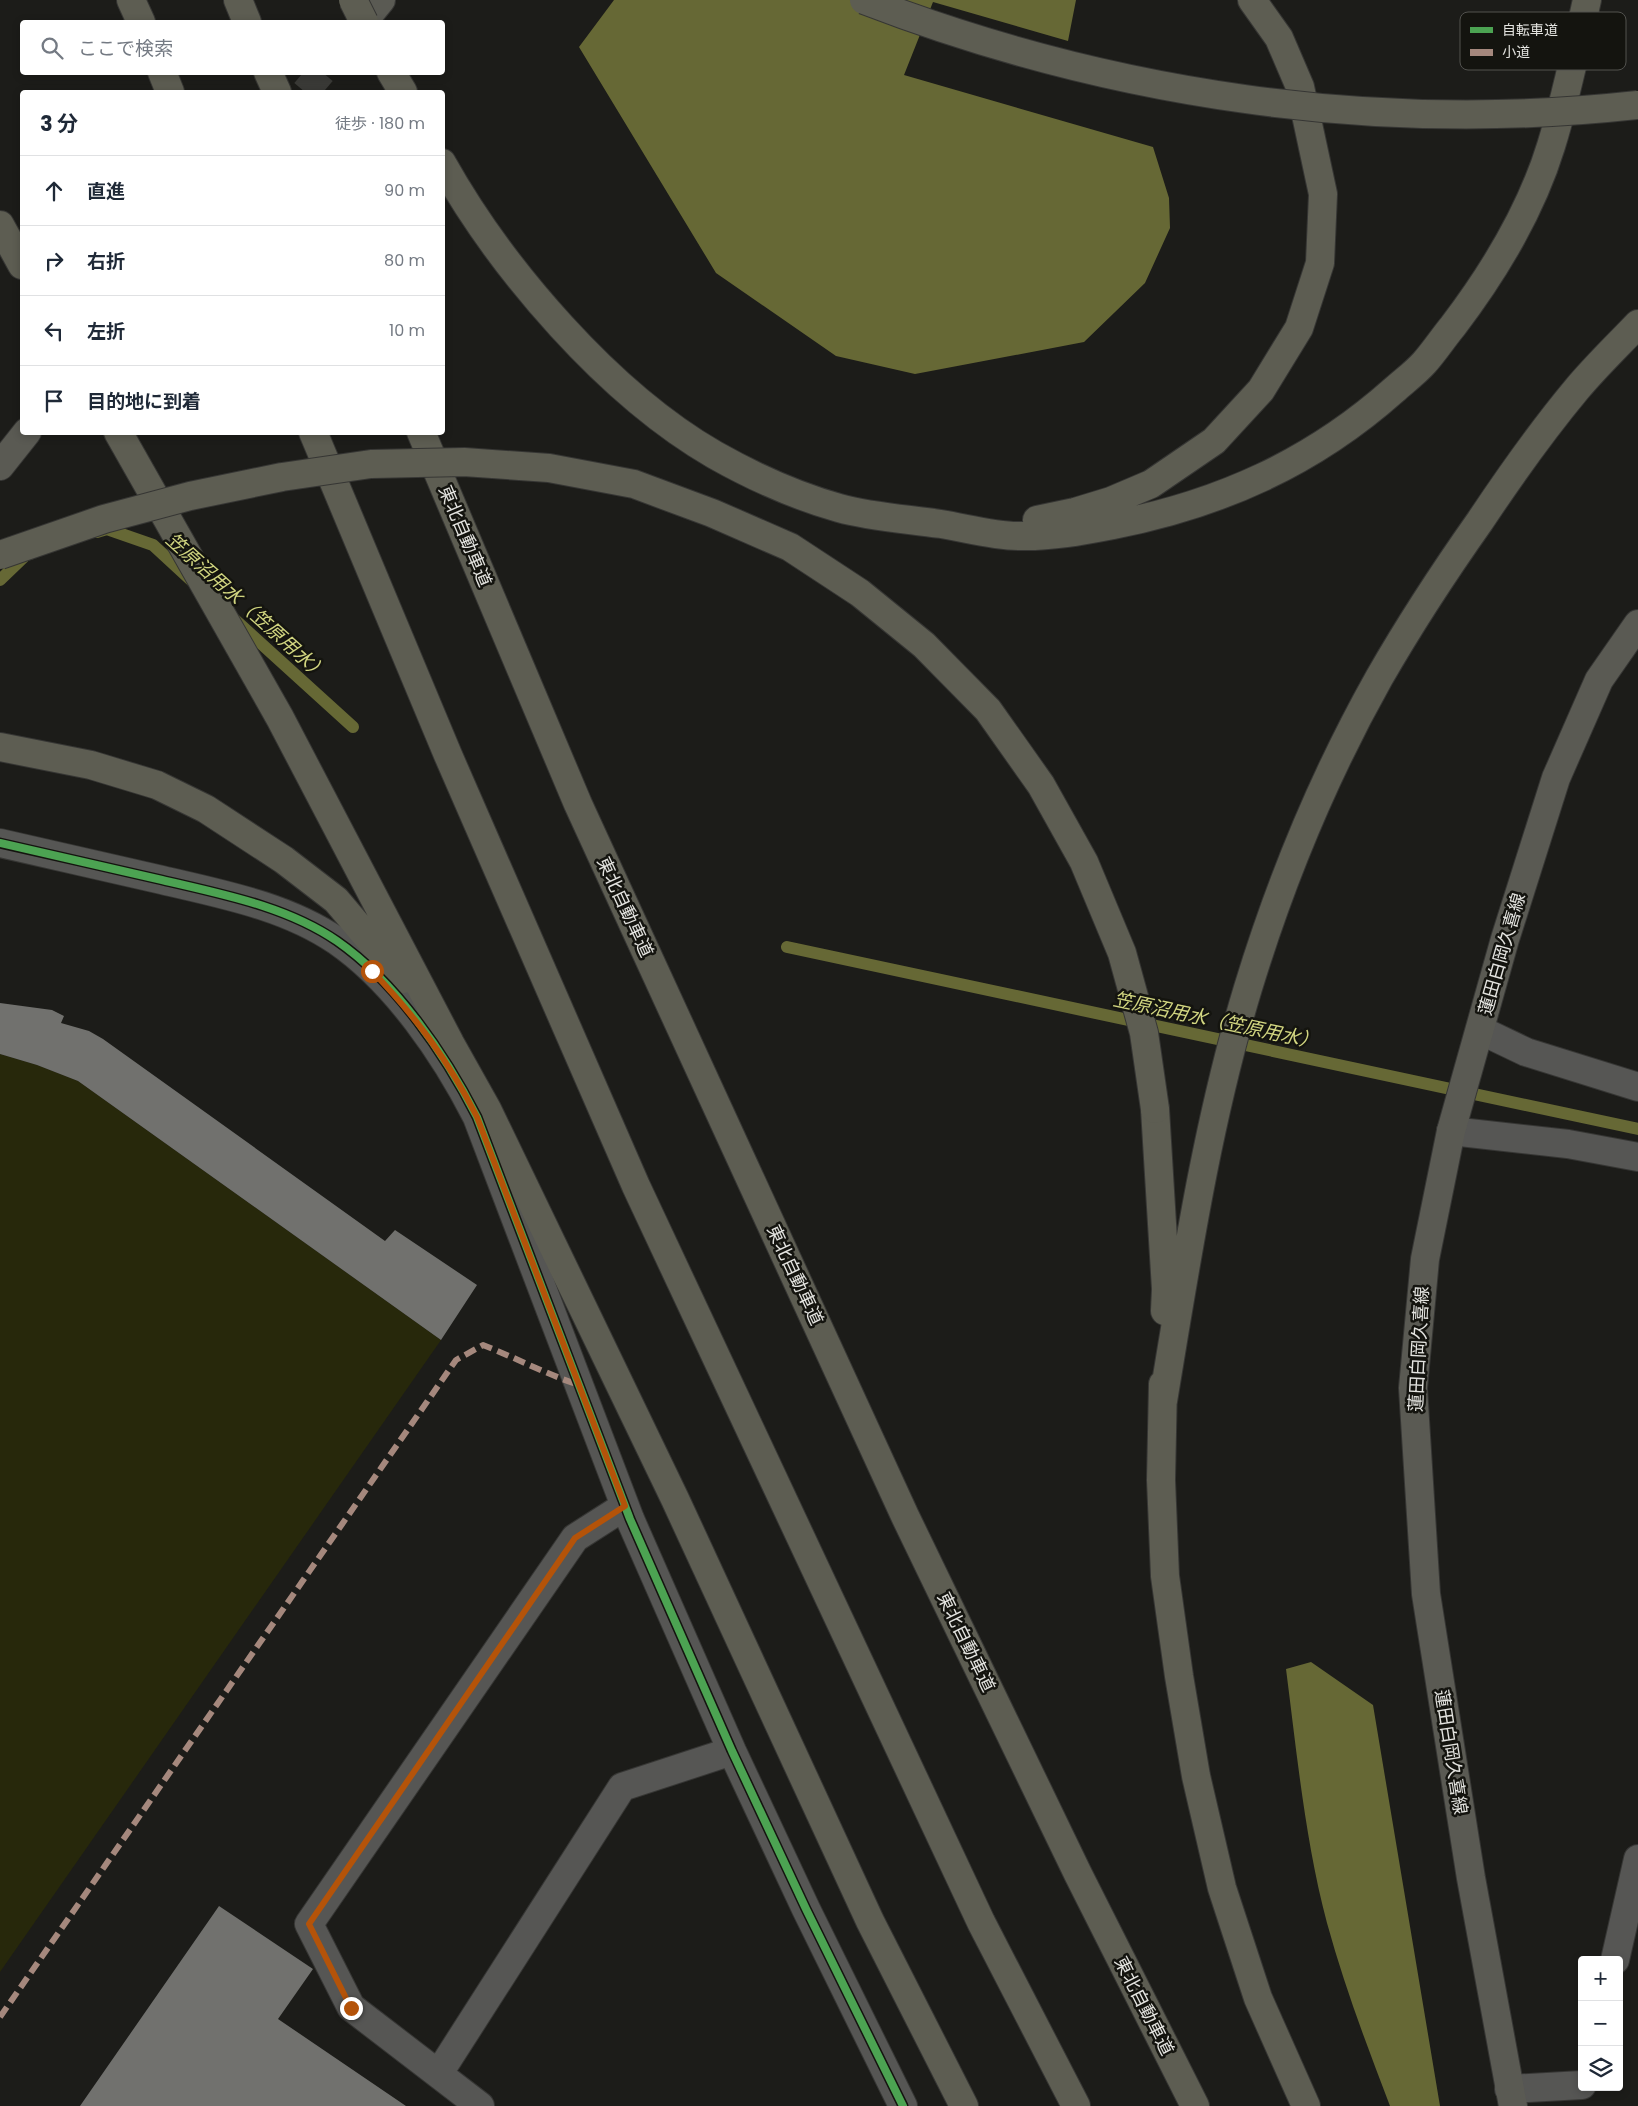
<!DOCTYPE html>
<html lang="ja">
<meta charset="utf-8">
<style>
body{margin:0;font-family:Poppins,"Noto Sans JP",sans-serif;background:#f2f2f3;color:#1f2937}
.controls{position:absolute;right:15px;bottom:15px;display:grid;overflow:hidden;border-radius:5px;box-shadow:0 2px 8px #0003}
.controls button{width:45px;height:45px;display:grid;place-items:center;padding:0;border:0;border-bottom:1px solid #e0e1e3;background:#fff;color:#1f2937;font:25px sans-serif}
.stop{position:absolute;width:15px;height:15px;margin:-11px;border:4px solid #b45309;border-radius:50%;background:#fff}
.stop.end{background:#b45309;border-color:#fff;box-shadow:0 1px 5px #0008}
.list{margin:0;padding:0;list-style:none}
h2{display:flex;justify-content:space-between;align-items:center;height:65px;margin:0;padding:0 20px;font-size:21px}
h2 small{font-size:16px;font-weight:400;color:#747a83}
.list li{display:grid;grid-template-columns:32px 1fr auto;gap:15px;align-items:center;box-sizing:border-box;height:70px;padding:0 20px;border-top:1px solid #e0e1e3}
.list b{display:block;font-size:19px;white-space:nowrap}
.list em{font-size:16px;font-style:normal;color:#747a83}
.icon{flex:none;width:28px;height:28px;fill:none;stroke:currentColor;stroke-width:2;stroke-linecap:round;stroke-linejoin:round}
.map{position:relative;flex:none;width:1638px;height:2106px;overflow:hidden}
.search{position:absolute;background:#fff;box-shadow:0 2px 8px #0003;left:20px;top:20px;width:425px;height:55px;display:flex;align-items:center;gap:12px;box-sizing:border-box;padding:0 18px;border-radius:5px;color:#747a83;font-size:19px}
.panel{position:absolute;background:#fff;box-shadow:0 2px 8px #0003;left:20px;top:90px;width:425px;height:345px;border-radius:5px}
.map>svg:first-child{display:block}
.green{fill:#27280b}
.water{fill:#666835}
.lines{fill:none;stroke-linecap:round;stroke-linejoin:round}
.stream{stroke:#666835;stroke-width:12}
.building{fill:#71716e}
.major-tunnel{stroke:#3a3a37;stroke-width:28;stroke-dasharray:28 14;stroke-linecap:butt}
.minor-casing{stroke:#363634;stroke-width:30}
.major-casing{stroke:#363634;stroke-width:30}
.highway-casing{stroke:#363634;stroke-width:30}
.minor{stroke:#565654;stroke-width:28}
.major{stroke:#5a5a53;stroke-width:28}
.highway{stroke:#5d5d52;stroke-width:28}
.highway-bridge-casing{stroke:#363634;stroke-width:30;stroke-linecap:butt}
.highway-bridge{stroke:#5d5d52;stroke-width:28}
.quiet{stroke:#a5887d;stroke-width:6;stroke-dasharray:12 6;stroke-linecap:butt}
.cycleway-casing{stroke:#14140f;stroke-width:11}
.cycleway{stroke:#4ca352;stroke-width:8}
.route{stroke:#b45309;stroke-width:6}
.labels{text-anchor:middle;stroke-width:5;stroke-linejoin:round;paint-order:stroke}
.street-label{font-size:18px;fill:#e4e4e0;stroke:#14140f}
.water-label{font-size:19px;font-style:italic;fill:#d1d580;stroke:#14140f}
.key{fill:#14140f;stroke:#52524e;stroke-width:1}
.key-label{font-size:14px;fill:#e4e4e0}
</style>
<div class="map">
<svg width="1638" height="2106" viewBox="0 0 1638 2106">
<rect width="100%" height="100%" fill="#1c1c19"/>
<path class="green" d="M0 1054 37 1065 78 1081 441 1340 0 1972Z"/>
<path class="water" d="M614 0H1076L1068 41 933 2 904 75 1153 147 1169 198 1170 228 1145 283 1084 342 915 374 836 356 716 273 579 47Z
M1311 1662 1373 1705 1440 2106H1390C1367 2046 1344 1985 1327 1923 1305 1840 1297 1754 1286 1669Z"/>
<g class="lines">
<path class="stream" d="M97 532 107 529 153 545 192 581
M0 580 26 555 30 554
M233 618 353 727
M787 947 1638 1129"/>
</g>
<path class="building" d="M0 1003 52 1010 64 1016 61 1023 89 1031 103 1039 385 1241 395 1230 477 1285 441 1340 78 1081 37 1065 0 1054Z
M219 1906 313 1969 278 2019 406 2106H80Z"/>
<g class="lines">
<path class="major-tunnel" d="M305 92 322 72"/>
<defs>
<path id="minor" d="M0 843C54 855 108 868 162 880 221 894 286 906 337 941 396 982 445 1054 477 1117L630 1519 732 1751 806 1909 903 2106
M1480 1030 1526 1052 1638 1087
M1451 1131 1568 1144 1638 1157
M1615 1960 1638 1859
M439 2073 622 1787 732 1751
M1509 2089 1582 2085
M480 2106 351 2007 309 1924 575 1538 625 1506"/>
<path id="major" d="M363 22 381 0
M0 466 27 432
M1513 2106 1471 1878 1426 1594 1413 1388 1425 1259 1451 1131 1505 939 1556 778 1599 680 1638 624"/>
<path id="highway" d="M131 0 141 22
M238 0 247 22
M162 72 170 92
M268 72 277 92
M391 72 403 92
M442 163C502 270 609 394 715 455 754 477 796 496 839 508 871 517 907 519 941 524 966 528 993 536 1019 536 1050 537 1082 531 1113 525 1220 504 1312 463 1394 390 1404 381 1415 373 1424 363 1434 352 1443 338 1453 326 1494 272 1531 211 1551 146 1566 98 1576 49 1587 0
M0 225 22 265
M118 432 280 718 450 1043 487 1109 675 1499 870 1921 964 2106
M313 432 448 755 636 1186 981 1922 1076 2106
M421 432 578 804 905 1516 1078 1874 1195 2106
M1037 520 1075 512 1111 501 1151 484 1214 441 1261 390 1299 328 1320 263 1323 194 1300 87 1279 38 1252 0
M0 747 91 765 157 785 206 809 284 860 336 900 403 979
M1155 1109 1166 1289 1165 1311
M1163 1384 1161 1480 1165 1576 1179 1676 1196 1776 1222 1888 1258 1998 1306 2106
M1163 1401C1186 1263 1207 1123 1248 988 1280 883 1325 774 1379 678 1410 624 1444 572 1480 521 1510 476 1541 432 1576 390 1595 367 1617 346 1638 324"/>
</defs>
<use href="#minor" class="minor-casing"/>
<use href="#major" class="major-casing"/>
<use href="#highway" class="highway-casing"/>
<use href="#minor" class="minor"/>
<use href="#major" class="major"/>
<use href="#highway" class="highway"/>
<defs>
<path id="highway-bridge" d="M353 0 364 22
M864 0C1111 95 1375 134 1638 105
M0 555 104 519 190 496 282 477 371 464 464 462 549 468 634 484 712 513 790 547 860 593 924 645 988 710 1041 785 1084 862 1122 953 1144 1033 1155 1109"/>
</defs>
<use href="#highway-bridge" class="highway-bridge-casing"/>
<use href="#highway-bridge" class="highway-bridge"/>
<path class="quiet" d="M0 2017 456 1360 483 1345C516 1358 546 1374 579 1385"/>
<defs>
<path id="cycleway" d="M0 843C54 855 108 868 162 880 221 894 286 906 337 941 396 982 445 1054 477 1117L630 1519 732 1751 806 1909 903 2106"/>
</defs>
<use href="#cycleway" class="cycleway-casing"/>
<use href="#cycleway" class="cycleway"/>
</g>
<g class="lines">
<path class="route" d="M351 2008 309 1924 575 1538 625 1506 477 1117C448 1060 416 1017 372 971"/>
</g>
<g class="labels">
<g class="street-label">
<text transform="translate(465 536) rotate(67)" y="6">東北自動車道</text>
<text transform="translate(625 907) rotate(65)" y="6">東北自動車道</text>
<text transform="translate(1502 954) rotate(-74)" y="6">蓮田白岡久喜線</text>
<text transform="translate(795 1275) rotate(65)" y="6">東北自動車道</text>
<text transform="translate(1419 1349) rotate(-87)" y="6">蓮田白岡久喜線</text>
<text transform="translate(966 1642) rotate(64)" y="6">東北自動車道</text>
<text transform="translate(1451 1752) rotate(81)" y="6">蓮田白岡久喜線</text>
<text transform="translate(1144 2006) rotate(63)" y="6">東北自動車道</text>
</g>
<g class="water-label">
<text transform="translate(247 606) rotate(42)" y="7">笠原沼用水（笠原用水）</text>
<text transform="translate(1216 1020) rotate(12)" y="7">笠原沼用水（笠原用水）</text>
</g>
</g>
<rect x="1460" y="12" width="166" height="58" rx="8" class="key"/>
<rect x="1470" y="27" width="23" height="6" fill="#4ca352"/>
<rect x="1470" y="49" width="23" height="7" fill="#a5887d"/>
<g class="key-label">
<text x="1502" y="35">自転車道</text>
<text x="1502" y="57">小道</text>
</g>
</svg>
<div class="controls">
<button>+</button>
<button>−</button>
<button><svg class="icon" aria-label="layers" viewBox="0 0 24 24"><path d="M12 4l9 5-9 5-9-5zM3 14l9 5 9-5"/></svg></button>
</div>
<div class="stop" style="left:372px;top:971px"></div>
<div class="stop end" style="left:351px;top:2008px"></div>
<div class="search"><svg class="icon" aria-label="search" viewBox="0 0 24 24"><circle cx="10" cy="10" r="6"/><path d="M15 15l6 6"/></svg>ここで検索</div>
<section class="panel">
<h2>3 分<small>徒歩 · 180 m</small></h2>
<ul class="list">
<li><svg class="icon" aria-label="ahead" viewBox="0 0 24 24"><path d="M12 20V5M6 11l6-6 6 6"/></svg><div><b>直進</b></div><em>90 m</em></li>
<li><svg class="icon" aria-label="right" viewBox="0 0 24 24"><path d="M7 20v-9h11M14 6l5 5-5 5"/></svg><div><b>右折</b></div><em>80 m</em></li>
<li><svg class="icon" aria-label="left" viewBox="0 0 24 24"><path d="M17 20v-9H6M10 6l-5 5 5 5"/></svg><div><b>左折</b></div><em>10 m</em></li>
<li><svg class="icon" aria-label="arrive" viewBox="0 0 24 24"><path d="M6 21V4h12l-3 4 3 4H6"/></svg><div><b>目的地に到着</b></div></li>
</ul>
</section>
</div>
